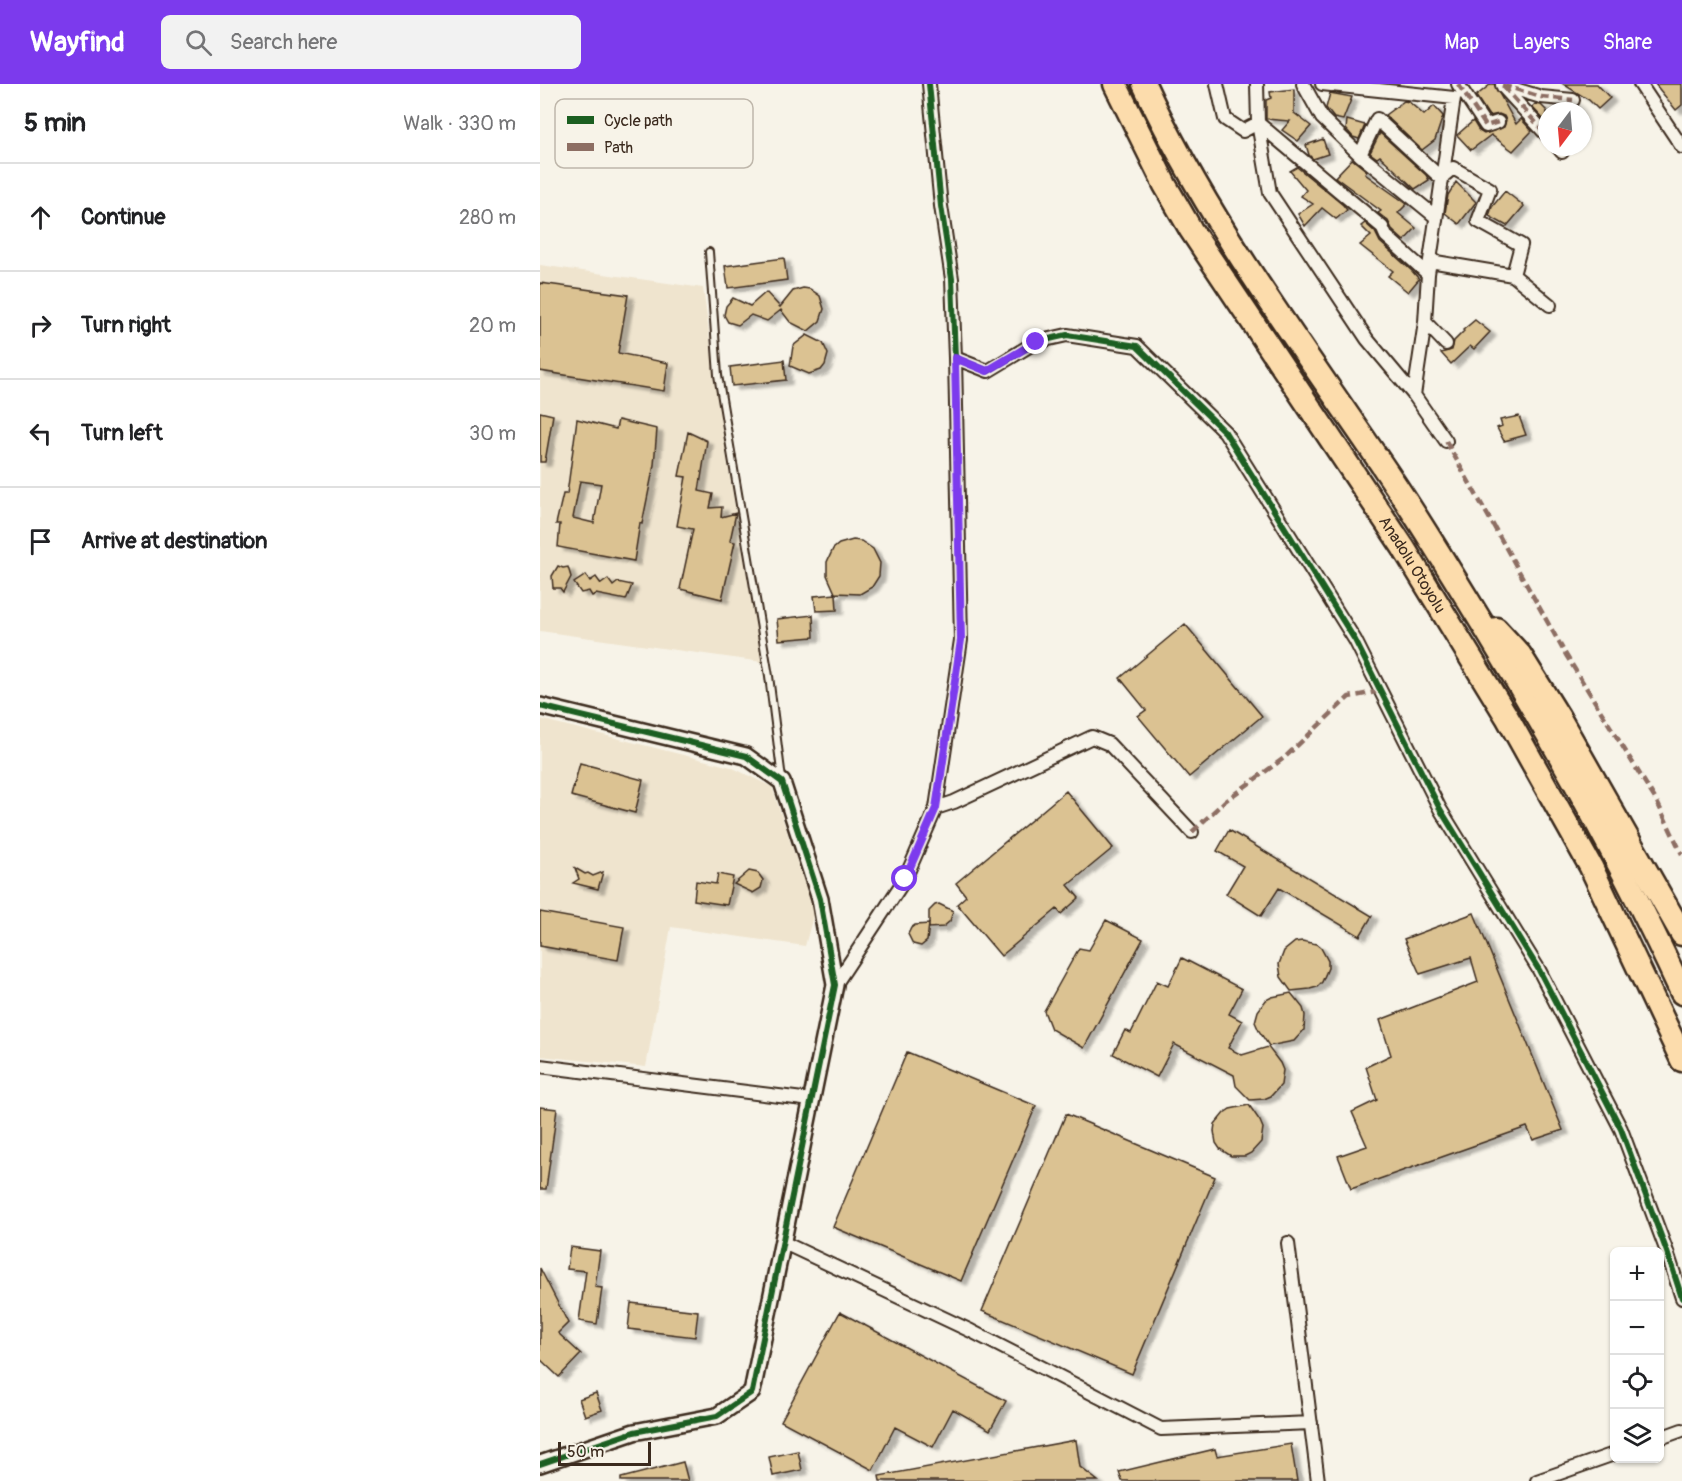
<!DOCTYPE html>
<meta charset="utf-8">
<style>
body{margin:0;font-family:Pangolin,sans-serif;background:#f2f2f2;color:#202124}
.controls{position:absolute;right:18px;bottom:18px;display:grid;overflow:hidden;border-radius:9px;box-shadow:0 2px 4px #0004}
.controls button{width:54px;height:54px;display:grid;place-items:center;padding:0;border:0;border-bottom:2px solid #e0e0e0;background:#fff;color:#202124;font:30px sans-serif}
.compass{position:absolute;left:998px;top:18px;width:54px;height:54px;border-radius:50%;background:#fff;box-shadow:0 2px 4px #0004;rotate:196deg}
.scale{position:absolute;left:18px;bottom:15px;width:93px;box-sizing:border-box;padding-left:6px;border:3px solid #3b2a1e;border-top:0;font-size:16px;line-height:21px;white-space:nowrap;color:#3b2a1e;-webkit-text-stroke:4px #f7f3e8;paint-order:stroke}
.stop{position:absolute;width:18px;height:18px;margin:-14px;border:4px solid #7c3aed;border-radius:50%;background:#fff}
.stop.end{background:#7c3aed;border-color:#fff;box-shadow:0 2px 6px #0008}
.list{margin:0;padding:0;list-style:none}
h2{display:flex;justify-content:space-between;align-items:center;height:78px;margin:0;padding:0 24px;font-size:26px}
h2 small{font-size:20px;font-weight:400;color:#757577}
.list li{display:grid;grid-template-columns:39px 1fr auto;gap:18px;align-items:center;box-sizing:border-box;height:108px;padding:0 24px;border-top:2px solid #e0e0e0}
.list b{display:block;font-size:22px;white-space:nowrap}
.list em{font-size:20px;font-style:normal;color:#757577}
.icon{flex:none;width:33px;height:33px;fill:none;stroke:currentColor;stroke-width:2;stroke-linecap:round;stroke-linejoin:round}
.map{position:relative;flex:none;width:1142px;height:1397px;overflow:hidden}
header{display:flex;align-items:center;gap:36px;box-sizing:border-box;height:84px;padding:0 30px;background:#7c3aed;color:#fff}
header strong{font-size:28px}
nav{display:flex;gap:33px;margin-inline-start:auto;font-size:21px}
.search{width:420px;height:54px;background:#f2f2f2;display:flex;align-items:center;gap:15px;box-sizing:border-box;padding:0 21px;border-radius:9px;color:#757577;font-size:22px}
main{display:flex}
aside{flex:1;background:#fff}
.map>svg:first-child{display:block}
.built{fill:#efe4ce}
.building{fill:#dbc292;stroke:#3b2a1e;stroke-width:1.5;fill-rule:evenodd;filter:url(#shadow)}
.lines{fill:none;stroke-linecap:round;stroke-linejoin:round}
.service-casing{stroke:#3b2a1e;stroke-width:10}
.minor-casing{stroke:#3b2a1e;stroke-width:16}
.tertiary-casing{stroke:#3b2a1e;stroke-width:20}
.motorway-casing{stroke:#3b2a1e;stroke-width:27}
.service{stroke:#f7f3e8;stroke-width:6}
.minor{stroke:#f7f3e8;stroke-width:12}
.tertiary{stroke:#f7f3e8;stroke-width:15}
.motorway{stroke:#fcdcac;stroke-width:22}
.quiet{stroke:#8d6e63;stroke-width:4.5;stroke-dasharray:9 4.5;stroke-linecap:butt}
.cycleway-casing{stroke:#f7f3e8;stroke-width:10}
.cycleway{stroke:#1b5e20;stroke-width:6}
.route{stroke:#7c3aed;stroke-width:8}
.labels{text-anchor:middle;stroke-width:4.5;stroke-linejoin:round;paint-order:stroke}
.street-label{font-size:16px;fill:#3b2a1e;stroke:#f7f3e8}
.key{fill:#f7f3e8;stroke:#bfb7ab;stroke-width:1.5}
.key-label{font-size:16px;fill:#3b2a1e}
</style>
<header>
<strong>Wayfind</strong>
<div class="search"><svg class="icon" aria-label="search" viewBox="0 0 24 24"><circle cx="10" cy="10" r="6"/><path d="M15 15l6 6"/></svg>Search here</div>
<nav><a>Map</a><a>Layers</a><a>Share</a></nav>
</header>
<main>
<aside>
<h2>5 min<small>Walk · 330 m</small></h2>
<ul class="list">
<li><svg class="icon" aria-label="ahead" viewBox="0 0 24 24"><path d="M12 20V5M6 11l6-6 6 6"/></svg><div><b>Continue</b></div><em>280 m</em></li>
<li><svg class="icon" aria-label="right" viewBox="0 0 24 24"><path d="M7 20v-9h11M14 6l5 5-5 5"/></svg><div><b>Turn right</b></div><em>20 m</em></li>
<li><svg class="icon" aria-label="left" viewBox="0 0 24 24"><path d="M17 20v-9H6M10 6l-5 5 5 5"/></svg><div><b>Turn left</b></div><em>30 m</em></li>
<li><svg class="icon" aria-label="arrive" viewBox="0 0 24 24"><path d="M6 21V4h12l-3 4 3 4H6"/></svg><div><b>Arrive at destination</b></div></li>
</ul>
</aside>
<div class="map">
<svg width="1142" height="1397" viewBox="0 0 1142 1397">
<defs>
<filter id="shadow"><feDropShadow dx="6" dy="4" stdDeviation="1.5" flood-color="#0004"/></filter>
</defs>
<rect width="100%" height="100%" fill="#f7f3e8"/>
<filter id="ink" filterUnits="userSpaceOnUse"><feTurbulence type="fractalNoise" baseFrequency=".0167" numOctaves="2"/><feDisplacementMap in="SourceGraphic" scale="12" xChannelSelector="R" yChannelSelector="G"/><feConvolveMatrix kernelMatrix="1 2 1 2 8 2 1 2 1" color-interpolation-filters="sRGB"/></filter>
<g filter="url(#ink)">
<path class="built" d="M0 181 163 204 182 346 222 578 0 547Z
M0 635 191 683 232 703 274 828 265 862 131 843 106 983 0 972Z"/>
<path class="building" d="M951 0H954L976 40 981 35 992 47 973 67 951 51 931 66 917 51 933 37 939 47 944 50 964 43 966 36 964 32 959 30 949 32 936 12Z
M1023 0H1057L1070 14 1058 25 1049 16Z
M1115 0H1142V21L1136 26Z
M754 5V29L771 42 758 57 742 46 750 37 726 35V16L731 14 730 8Z
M790 9 812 13 803 36 794 34 786 24Z
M864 17 869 18 884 31 894 22 903 32 895 56 882 66 845 31Z
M995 20 1001 21 1007 27V39L992 23Z
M807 36 825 41 819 55 813 53 806 45Z
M840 49 886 91 889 96 875 105 840 72 837 74 830 69Z
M783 55 788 70 773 75 769 71 766 61Z
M812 75 827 87 825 90 867 120 858 129 876 144 864 157 853 147 848 137 838 129 841 127 795 93Z
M757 83 803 121 807 126 796 135 782 124 765 142 758 130 773 120 761 112 766 106 750 87Z
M916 98 936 118 919 140 905 129 908 111Z
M965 107 984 122 967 142 949 132 952 123Z
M825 139 835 148 840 158 872 187 879 195 868 208 848 192 853 187 820 161 831 152 821 142Z
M244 174 247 196 188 204 185 182Z
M0 199 88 211 78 269 128 279 124 307 0 287Z
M263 204 270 205 280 212 284 225 280 237 268 247 250 238 241 226 227 237 211 231 198 241 188 238 184 231 186 222 193 214 210 222 226 208 240 223 253 207Z
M935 236 950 248 934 265 930 262 911 280 901 269 912 266 914 257 924 247 923 246Z
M267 251 283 259 288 270 285 281 281 286 269 290 250 282 253 262Z
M244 276 246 296 192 302 190 283Z
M0 328 13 331 5 378H0Z
M979 332 986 351 964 357 957 344 962 342 960 336Z
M37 335 76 345 78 336 117 345 114 381 102 440 100 439 94 477 18 463 20 440H16L23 410H27ZM40 397 61 400 54 439 33 434Z
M148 348 167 357 159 407 173 410 170 424 182 423 181 433 196 429 190 457 195 458 182 515 140 505 153 445 137 442 146 393 139 392Z
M313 456 321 457 333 465 340 479 339 492 332 503 320 510 295 509 287 491V478L293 465 299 460Z
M18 482 23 484 28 483 31 493 23 508 20 504H13L12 492Z
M46 491 50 497 56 493 61 500 68 495 73 502 78 498 92 501 86 516 56 510 52 512 49 507 41 509 34 499Z
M296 510 297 526 276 527 274 512Z
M273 531 274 553 239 556 237 535Z
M645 540 722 632 649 693 598 632 606 626 580 594Z
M40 679 103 696 95 729 31 712Z
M526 707 573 764 528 801 539 814 521 830 517 825 461 872 417 820 426 812 416 799Z
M689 746 832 832 820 852 739 804 721 832 686 810 703 782 677 767Z
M35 784 45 790 48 789 53 792 63 788 58 805 33 799 39 795Z
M209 787 218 789 223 796 221 804 213 809 194 800Z
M178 790 193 793 187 821 154 816 156 797 176 800Z
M399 820 413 827 410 837 403 843 389 844V827L395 821Z
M0 828 84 843 78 876 0 862Z
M934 829 1023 1046 993 1056 987 1043 811 1105 798 1072 827 1062 812 1028 837 1016 826 983 851 971 840 936 938 898 931 874 880 890 864 855Z
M566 836 603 855 544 964 511 945 504 927 539 864 549 866Z
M389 840 387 857 381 862 373 860 368 850 371 844 375 841Z
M762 857 776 860 781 864 788 877V884L782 898 777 903 770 905 751 907 741 893 739 880 744 867 755 858Z
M642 874 702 905 689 930 702 937 688 964 702 971 728 963 740 979 743 986 741 1001 731 1012 724 1015 710 1016 696 1002 694 991 634 960 617 993 573 970 585 946 591 949 617 897 628 902Z
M751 909 763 924 765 931 764 946 754 957 729 962 719 947 715 938 718 927 726 916 732 913Z
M367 968 496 1022 421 1197 293 1143Z
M709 1021 720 1037 723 1044 721 1058 711 1069 705 1072H691L680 1065 676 1059 674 1047 675 1040 684 1029 690 1025Z
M0 1023 17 1025 6 1105H0Z
M526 1030 675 1093 592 1290 442 1227Z
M30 1163 60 1167 55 1203 62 1204 57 1240 39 1237 46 1187 27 1185Z
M0 1184 28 1239 18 1249 41 1270 19 1293 0 1275Z
M91 1219 158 1227 155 1253 88 1245Z
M300 1228 466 1317 450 1346 413 1325 393 1363 355 1343 333 1386 241 1337Z
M56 1309 62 1326 45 1332 39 1315Z
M536 1356 540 1383 558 1397H340L339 1392Z
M751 1360 757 1397H582L579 1388 675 1365 677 1372Z
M258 1367 262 1386 233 1392 229 1373Z
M143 1378 148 1397H81V1394Z"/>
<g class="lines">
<defs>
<path id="service" d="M169 168 178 291 229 592 242 695"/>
<path id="minor" d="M389 0 401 122 412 195 415 274 448 287 496 258 527 251 597 262 685 348 815 556 900 725 999 886 1081 1045 1127 1168 1142 1214
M677 0 685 35 703 47 718 39 842 143 846 152 888 190
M717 0 718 39 730 109 827 255 874 311 906 357
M763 0 782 34 820 71 896 133
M782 0 914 14 888 190 885 238 874 311
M918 0 946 42 958 38
M1100 0 1142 63
M962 1 1001 13 1033 16
M963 3 1007 51
M1018 63 1022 68
M820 71 837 35 901 94 913 84 950 105 938 137 981 161 973 191
M890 177 973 191 1010 221
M885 238 906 260
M396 724 421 556 415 274
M295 901 365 795 396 724 414 718 552 653 569 660 652 748
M0 982 271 1016
M242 1158 431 1247 621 1345 771 1339
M748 1159 778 1397
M1120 1354 1142 1346
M997 1397 1074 1370"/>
<path id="tertiary" d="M0 622 206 672 242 698 280 815 295 901 212 1308 177 1332 94 1348 0 1380"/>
<g id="motorway">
<path id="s1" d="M575 0 625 101 651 146 863 463 967 633 1051 783 1142 976"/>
<path d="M604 0C668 139 761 261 846 387 882 440 915 495 948 549 1019 666 1085 785 1142 909"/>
<path d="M956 545 980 571 1018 632 1142 850"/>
</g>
</defs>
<use href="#service" class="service-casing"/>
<use href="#minor" class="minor-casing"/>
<use href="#tertiary" class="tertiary-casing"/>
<use href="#motorway" class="motorway-casing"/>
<use href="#service" class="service"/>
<use href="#minor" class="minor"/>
<use href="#tertiary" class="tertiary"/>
<use href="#motorway" class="motorway"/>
<path class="quiet" d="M918 0 946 42 958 38
M962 1 1001 13 1033 16
M963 2 1007 51
M1018 63 1022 68
M906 357 1026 571 1117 718 1142 770
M652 748 685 717 744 674 809 613 841 607"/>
<defs>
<path id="cycleway" d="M389 0 401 122 412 195 415 274 448 287 496 258 527 251 597 262 685 348 815 556 900 725 999 886 1081 1045 1127 1168 1142 1214
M0 622 206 672 242 698 280 815 295 901 212 1308 177 1332 94 1348 0 1380"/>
</defs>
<use href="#cycleway" class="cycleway-casing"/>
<use href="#cycleway" class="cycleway"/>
</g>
</g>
<g class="lines" filter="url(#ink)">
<path class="route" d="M365 795 396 724 421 556 415 274 447 287 496 258"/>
</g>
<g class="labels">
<g class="street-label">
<text dy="6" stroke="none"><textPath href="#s1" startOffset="566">Anadolu Otoyolu</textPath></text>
</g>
</g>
<rect x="15" y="15" width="198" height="69" rx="9" class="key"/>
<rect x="27" y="32" width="27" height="8" fill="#1b5e20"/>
<rect x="27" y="59" width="27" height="8" fill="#8d6e63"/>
<g class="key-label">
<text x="64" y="42">Cycle path</text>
<text x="64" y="69">Path</text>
</g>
</svg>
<div class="controls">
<button>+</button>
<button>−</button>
<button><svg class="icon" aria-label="locate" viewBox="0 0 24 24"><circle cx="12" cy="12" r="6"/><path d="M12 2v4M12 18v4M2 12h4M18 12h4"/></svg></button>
<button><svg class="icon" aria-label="layers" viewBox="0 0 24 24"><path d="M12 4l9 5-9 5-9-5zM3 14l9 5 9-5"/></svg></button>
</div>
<svg class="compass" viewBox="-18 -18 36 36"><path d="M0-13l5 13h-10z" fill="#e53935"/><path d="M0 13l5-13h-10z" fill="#757577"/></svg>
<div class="scale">50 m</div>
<div class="stop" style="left:365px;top:795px"></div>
<div class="stop end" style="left:496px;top:258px"></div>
</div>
</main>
